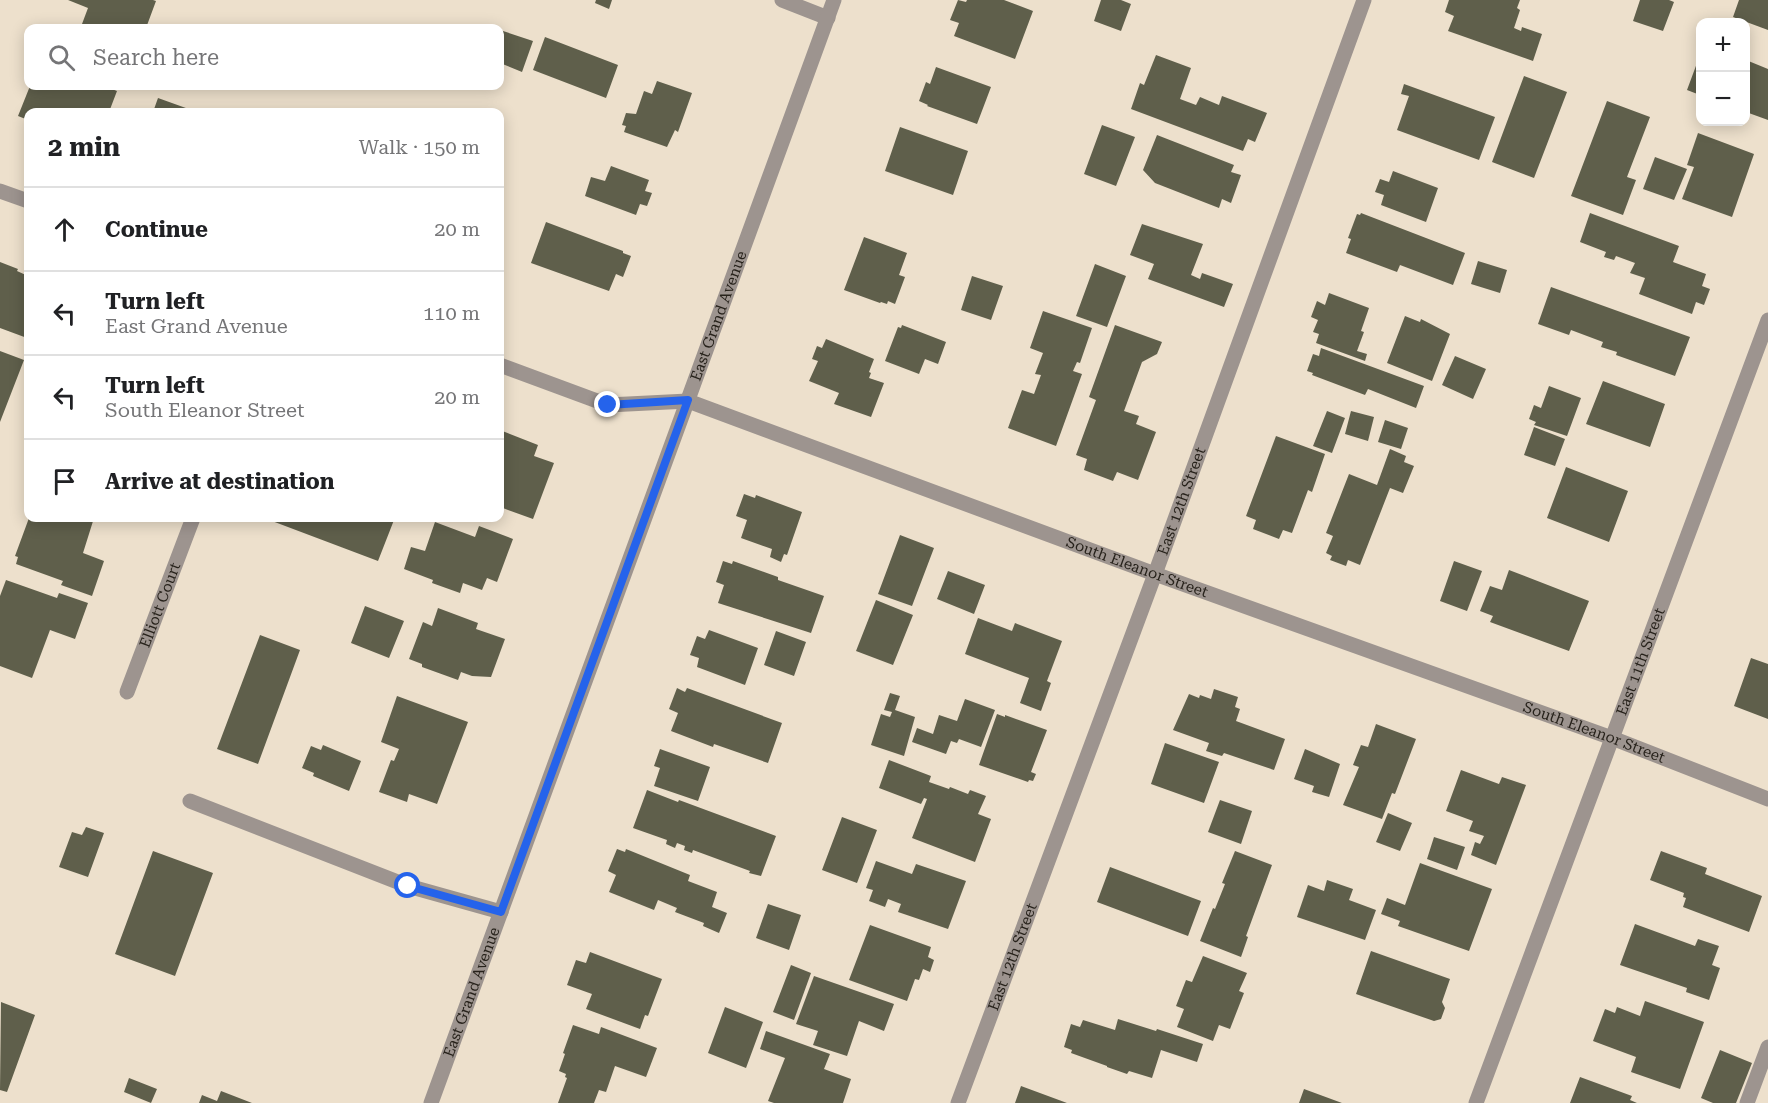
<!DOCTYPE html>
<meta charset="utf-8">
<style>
body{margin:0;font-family:"Roboto Serif",serif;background:#f2f2f2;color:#202124}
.controls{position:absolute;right:18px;top:18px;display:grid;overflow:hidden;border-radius:12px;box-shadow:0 3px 15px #0003}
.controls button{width:54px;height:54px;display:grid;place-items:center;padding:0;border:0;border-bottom:2px solid #e0e0e0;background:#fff;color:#202124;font:30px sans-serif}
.stop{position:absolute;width:18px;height:18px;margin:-14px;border:4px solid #2563eb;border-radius:50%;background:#fff}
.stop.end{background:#2563eb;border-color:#fff;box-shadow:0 2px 6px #0008}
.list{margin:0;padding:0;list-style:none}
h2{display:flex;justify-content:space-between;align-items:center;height:78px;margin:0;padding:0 24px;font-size:26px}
h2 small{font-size:20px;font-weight:400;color:#757577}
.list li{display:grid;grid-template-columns:39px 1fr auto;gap:18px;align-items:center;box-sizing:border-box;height:84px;padding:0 24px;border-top:2px solid #e0e0e0}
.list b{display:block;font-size:22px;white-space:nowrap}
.list p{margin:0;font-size:20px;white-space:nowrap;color:#757577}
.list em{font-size:20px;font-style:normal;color:#757577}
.icon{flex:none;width:33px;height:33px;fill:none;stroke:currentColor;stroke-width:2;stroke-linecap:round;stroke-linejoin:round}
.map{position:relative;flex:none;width:1768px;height:1103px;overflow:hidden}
.search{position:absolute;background:#fff;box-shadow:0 3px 15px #0003;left:24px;top:24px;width:480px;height:66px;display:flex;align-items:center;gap:15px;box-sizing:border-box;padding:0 21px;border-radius:12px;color:#757577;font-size:22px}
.panel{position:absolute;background:#fff;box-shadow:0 3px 15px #0003;left:24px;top:108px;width:480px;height:414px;border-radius:12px}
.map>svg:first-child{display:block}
.building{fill:#5f5f4b}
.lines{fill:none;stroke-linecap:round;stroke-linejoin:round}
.service{stroke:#9d948f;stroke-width:15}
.minor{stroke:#9d948f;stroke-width:15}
.tertiary{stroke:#9d948f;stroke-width:15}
.route{stroke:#2563eb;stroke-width:8}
.labels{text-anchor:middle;stroke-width:6;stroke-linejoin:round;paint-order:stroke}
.street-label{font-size:15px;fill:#27221b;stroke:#faedd9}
</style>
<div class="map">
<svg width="1768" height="1103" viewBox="0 0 1768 1103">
<rect width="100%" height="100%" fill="#ede0cc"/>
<path class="building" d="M68 0H153L156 1 146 28H84L85 26 82 24 88 8Z
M596 0H612L609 9 595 3Z
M958 0 966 2 967 0H1004L1033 11 1015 59 954 36 959 23 950 20Z
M1101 0H1121L1131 4 1121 31 1094 21Z
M1449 0H1520L1517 8 1520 10 1514 28 1521 31 1522 27 1542 34 1533 61 1448 31 1454 16 1445 12Z
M1640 0H1669L1674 2 1663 31 1633 21Z
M1739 0H1768V30L1733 17Z
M500 30 533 41 522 72 500 63Z
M545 37 618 65 606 98 533 70Z
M1156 55 1191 68 1180 99 1196 105 1200 97 1219 105 1222 96 1267 113 1255 142 1248 139 1243 151 1131 109 1140 83 1144 85Z
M1700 55V95L1687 90Z
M1746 60 1768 69V120L1746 112Z
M936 67 991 87 977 124 927 106 928 105 919 101 926 82 930 84Z
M1524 76 1567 92 1534 178 1492 162Z
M657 81 692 93 678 132 675 130 667 147 624 132 626 126 622 125 626 113 636 114 644 91 652 94Z
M1404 84 1495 117 1479 160 1397 130 1409 96 1401 94Z
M30 86H104L117 91 109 112H28V120L18 116Z
M158 98 197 112H153Z
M1607 101 1650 117 1627 177 1636 180 1623 215 1571 196Z
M1102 125 1135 137 1116 186 1084 174Z
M900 127 968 151 953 195 885 171Z
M1698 133 1754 154 1732 217 1682 199 1694 167 1687 165Z
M1157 135 1234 165 1231 172 1241 175 1231 203 1222 199 1219 208 1155 183 1143 170Z
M1655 157 1687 169 1674 200 1643 189Z
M611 166 649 180 645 191 652 193 647 206 640 204 636 215 585 196 591 177 605 181Z
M1393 171 1438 188 1426 222 1381 205 1384 195 1375 192 1380 179 1389 182Z
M1361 213 1465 253 1453 285 1400 265 1397 272 1346 253 1351 239 1348 238 1357 214 1360 215Z
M1590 213 1679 246 1673 262 1706 274 1702 286 1710 289 1704 305 1696 302 1692 314 1639 294 1645 278 1630 273 1635 263 1616 256 1614 260 1604 257 1606 252 1580 242Z
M546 222 623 251V253L631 256 623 277 616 274 609 291 531 263Z
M1142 224 1203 244 1191 275 1200 279 1202 273 1233 284 1224 307 1148 279 1154 264 1130 255Z
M864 237 907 253 899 275 905 277 895 304 888 301 887 304 881 302 880 303 844 290Z
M1478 261 1507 270 1500 293 1471 284Z
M0 262 18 269 17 271 28 276V333L27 338 0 328Z
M1095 264 1126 276 1107 327 1076 316Z
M972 276 1003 286 991 320 961 310Z
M1551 287 1690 337 1675 376 1616 355 1617 352 1601 347 1603 342 1571 330 1569 335 1538 324Z
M1329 293 1369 308 1361 331 1364 332 1357 351 1367 354 1365 361 1316 343 1319 334 1313 332 1318 320 1311 317 1317 301 1325 305Z
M1043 311 1092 328 1080 363 1077 362 1073 371 1082 374 1056 446 1008 428 1022 390 1034 394 1041 375 1035 374 1043 353 1030 348Z
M1405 316 1420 322 1421 319 1450 334 1432 381 1387 363Z
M902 325 946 342 938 364 925 359 919 374 885 361 898 327 901 328Z
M1115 325 1162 342 1157 354 1142 362 1124 411 1139 416 1136 424 1156 432 1138 480 1117 472 1113 481 1084 470 1087 459 1076 455 1096 400 1089 397Z
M826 339 874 359 869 372 871 373 869 378 884 383 871 417 834 404 839 393 809 381 818 361 812 359 817 346 822 348Z
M1321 348 1424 386 1416 408 1368 389 1365 395 1312 375 1313 373 1307 371 1313 354 1319 356Z
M0 351 24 360 0 422Z
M1455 356 1486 369 1473 399 1442 385Z
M1603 381 1665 404 1650 447 1586 424Z
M1549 386 1581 398 1567 436 1534 425 1536 422 1529 419 1534 405 1541 408Z
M1327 411 1345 418 1332 453 1313 446Z
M1351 411 1374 417 1368 441 1345 434Z
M1385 420 1408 428 1401 449 1378 442Z
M1534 427 1565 439 1555 466 1524 455Z
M500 430 538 445 534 456 554 463 533 519 500 507Z
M1276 436 1325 454 1312 492 1308 490 1292 533 1283 530 1279 539 1253 529 1256 520 1246 516Z
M1390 449 1406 456 1404 462 1414 466 1403 493 1390 488 1360 565 1348 560 1346 566 1330 560 1332 556 1326 553 1333 536 1326 533 1349 474 1377 485Z
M1566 467 1628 491 1609 542 1547 518Z
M744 494 755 498 756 495 802 512 787 555 784 554 781 562 770 557 772 549 741 538 747 520 736 516Z
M29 518H94L83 553 104 561 92 596 61 585 63 581 16 564 18 557 15 556Z
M273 518H392L394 520 378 561 272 521Z
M435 522 475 537 479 526 513 539 497 582 487 578 482 590 463 583 460 593 432 583 433 580 404 569 411 547 425 551Z
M900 535 934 548 912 606 878 594Z
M723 561 732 564 733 561 778 577V580L824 596 811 633 718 603 724 585 716 582Z
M1454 561 1482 571 1467 611 1440 601Z
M1509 570 1589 601 1569 651 1490 622 1493 616 1480 611 1490 586 1502 590Z
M948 571 985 585 974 614 937 599Z
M6 580 57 598 59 593 88 603 75 639 50 630 32 678 0 666V596Z
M876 600 913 615 893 665 856 651Z
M365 606 404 621 389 658 351 643Z
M438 608 478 623 476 629 505 639 491 677 472 676 461 672 458 680 422 667V664L409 659 423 622 432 626Z
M978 618 1012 631 1015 623 1062 641 1047 681 1051 683 1041 711 1020 703 1029 678 965 654Z
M709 630 758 648 745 685 697 667 699 658 690 655 697 636 705 639Z
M776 631 806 642 794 676 764 665Z
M260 635 300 650 258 764 217 749Z
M1751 658 1768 664V719L1734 706Z
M677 688 685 692 687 688 782 723 768 763 714 744 713 747 671 731 678 713 669 709Z
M1214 689 1238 697 1235 707 1240 709 1236 721 1285 739 1274 770 1224 753 1222 756 1206 751 1209 743 1173 730 1189 694 1199 698 1200 695 1211 699Z
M890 693 900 696 895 710 915 717 904 756 871 745 881 714 890 717 892 712 884 710Z
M397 696 468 722 437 804 409 794 407 802 379 792 391 760 394 761 399 749 381 742Z
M965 699 995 710 981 747 959 739 957 743 951 741 946 754 912 742 917 728 933 734 939 715 957 721Z
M997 714 1005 717V715L1047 730 1031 772 1036 774 1033 781 1029 780 1028 782 979 765Z
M1376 724 1416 739 1395 794 1392 793 1382 819 1343 805 1359 767 1353 765 1361 745 1368 747Z
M1165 743 1219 762 1204 803 1151 784Z
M323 745 361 761 349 791 313 776 314 773 302 768 311 746 321 750Z
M660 749 710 767 698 801 654 786 660 768 654 766Z
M1305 749 1340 764 1329 797 1312 792 1314 786 1294 779Z
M889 760 931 776 929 782 949 789 950 787 968 794 970 790 986 796 978 814 991 819 975 862 912 838 927 799 924 798 921 804 879 788Z
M1461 770 1499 784 1502 777 1526 785 1496 865 1471 855 1475 842 1480 844 1484 836 1469 831 1473 821 1446 811Z
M647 790 678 802 679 800 776 836 761 876 749 873 750 871 693 850 692 853 684 850 685 846 677 843 675 848 666 844 667 840 633 828Z
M1220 800 1252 811 1241 844 1208 832Z
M1388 813 1412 823 1400 851 1376 842Z
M842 817 877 830 857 883 822 870Z
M86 827 104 833 88 877 59 867 72 832 82 835Z
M1434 837 1465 847 1457 870 1427 859Z
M617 849 625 852 626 849 690 875 688 881 717 892 712 907 727 913 719 933 703 926 704 923 675 912 677 908 658 900 654 910 609 892 616 875 608 871Z
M153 851 213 873 175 976 115 954Z
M1235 851 1272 865 1246 936 1248 937 1241 957 1200 941 1213 908 1215 909 1225 884 1222 883Z
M1661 851 1707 868 1705 874 1762 896 1749 932 1683 907 1686 898 1683 897 1684 893 1650 880Z
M876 861 912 874 916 864 966 881 948 929 898 912 901 904 888 899 885 907 869 901 873 890 866 888Z
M1420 863 1492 889 1469 951 1398 926 1400 921 1381 914 1387 898 1405 905Z
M1110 867 1201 901 1188 936 1097 902Z
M1327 880 1353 889 1349 900 1376 910 1365 940 1297 917 1308 885 1324 891Z
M768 904 801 915 789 950 756 938Z
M1635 924 1695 946 1698 939 1719 946 1712 965 1720 968 1709 1000 1686 992 1687 988 1620 965Z
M870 925 931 947 928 957 934 960 930 972 923 969 919 980 915 979 907 1001 849 980Z
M1371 951 1450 979 1442 1002 1445 1008 1441 1019 1434 1021 1356 994Z
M590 952 662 979 648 1016 645 1015 640 1029 586 1009 592 994 567 985 576 960 586 963Z
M1203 956 1247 973 1239 991 1244 993 1230 1029 1219 1025 1213 1041 1177 1027 1184 1009 1176 1006 1186 980 1192 982Z
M791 965 811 973 794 1020 773 1012Z
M814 976 894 1004 884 1031 859 1021 847 1056 813 1045 818 1031 796 1024Z
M1645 1001 1704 1022 1680 1089 1631 1072 1636 1057 1593 1041 1605 1009 1615 1013 1617 1007 1640 1016Z
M1 1002 35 1015 7 1092 0 1090Z
M725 1007 763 1022 746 1068 708 1053Z
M1118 1019 1156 1031 1157 1029 1203 1044 1197 1062 1161 1050 1152 1078 1129 1071 1127 1074 1107 1067V1066L1071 1053 1072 1050 1064 1047 1071 1024 1080 1027 1083 1020 1115 1030Z
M573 1025 599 1034 601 1027 657 1048 646 1077 615 1066 606 1092 599 1090 594 1103H558L567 1078 565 1077 566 1074 559 1071 565 1054 563 1053Z
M766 1031 830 1054 824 1069 851 1079 843 1103H774L768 1101 785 1058 760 1049Z
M1720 1050 1752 1063 1736 1103H1713L1701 1098Z
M1580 1077 1632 1096 1630 1100 1637 1103H1570Z
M129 1078 157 1089 151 1103 124 1092Z
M1021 1086 1067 1103H1015Z
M1304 1089 1342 1103H1299Z
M221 1091 252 1103H199L202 1095 217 1101Z"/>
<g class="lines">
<path class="service" d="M782 0 828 18
M190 801 408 886 501 912
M1747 1103 1768 1047"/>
<g class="minor">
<path d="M0 191 28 201"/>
<path id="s1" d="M500 365 608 405 688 401 1155 574 1612 738 1768 799"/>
<path id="s2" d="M127 692 193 518"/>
<path id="s3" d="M958 1103 1155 574 1364 0"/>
<path id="s4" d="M1476 1103 1768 320"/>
</g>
<path class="tertiary" id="s5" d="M431 1103 834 0"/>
</g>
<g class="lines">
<path class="route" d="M408 886 501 912 688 400 608 405"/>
</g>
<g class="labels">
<g class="street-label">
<text dy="5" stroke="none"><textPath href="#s5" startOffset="838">East Grand Avenue</textPath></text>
<text dy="5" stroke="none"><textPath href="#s3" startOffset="642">East 12th Street</textPath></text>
<text dy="5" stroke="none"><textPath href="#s1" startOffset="674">South Eleanor Street</textPath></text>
<text dy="5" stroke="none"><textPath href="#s2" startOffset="93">Elliott Court</textPath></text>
<text dy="5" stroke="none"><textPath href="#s4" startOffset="471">East 11th Street</textPath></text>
<text dy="5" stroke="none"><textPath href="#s1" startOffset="1160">South Eleanor Street</textPath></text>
<text dy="5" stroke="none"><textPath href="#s3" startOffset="156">East 12th Street</textPath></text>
<text dy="5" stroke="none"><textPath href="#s5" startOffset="118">East Grand Avenue</textPath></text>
</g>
</g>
</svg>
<div class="controls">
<button>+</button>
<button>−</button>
</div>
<div class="stop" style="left:408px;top:886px"></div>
<div class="stop end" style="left:608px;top:405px"></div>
<div class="search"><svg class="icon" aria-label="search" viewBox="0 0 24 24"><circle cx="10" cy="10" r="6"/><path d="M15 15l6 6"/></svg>Search here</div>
<section class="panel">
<h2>2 min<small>Walk · 150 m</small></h2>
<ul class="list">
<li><svg class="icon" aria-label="ahead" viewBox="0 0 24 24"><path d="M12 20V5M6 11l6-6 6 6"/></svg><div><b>Continue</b></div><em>20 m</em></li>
<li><svg class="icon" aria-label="left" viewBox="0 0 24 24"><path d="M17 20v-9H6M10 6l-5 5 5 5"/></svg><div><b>Turn left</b><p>East Grand Avenue</p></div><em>110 m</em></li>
<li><svg class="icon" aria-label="left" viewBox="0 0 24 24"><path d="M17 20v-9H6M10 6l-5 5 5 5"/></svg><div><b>Turn left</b><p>South Eleanor Street</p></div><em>20 m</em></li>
<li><svg class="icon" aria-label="arrive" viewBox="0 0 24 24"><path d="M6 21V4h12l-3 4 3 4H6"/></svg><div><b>Arrive at destination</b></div></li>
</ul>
</section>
</div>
